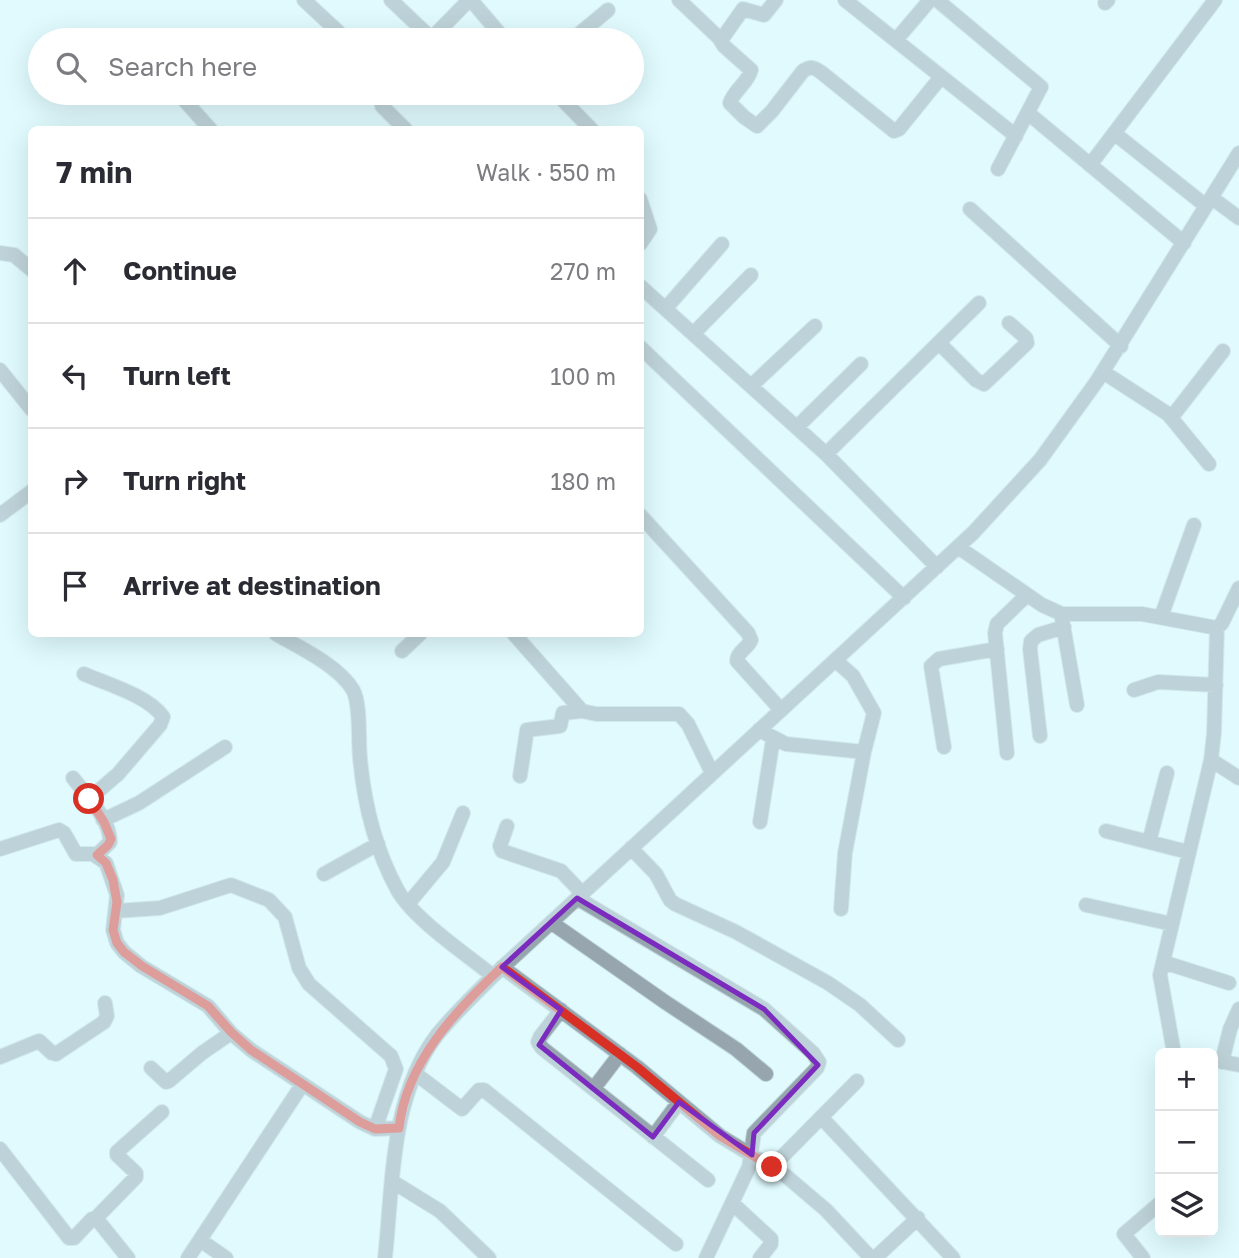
<!DOCTYPE html>
<meta charset="utf-8">
<style>
body{margin:0;font-family:"Golos Text",sans-serif;background:#f7f7f7;color:#2b2b33}
.controls{position:absolute;right:21px;bottom:21px;display:grid;overflow:hidden;border-radius:10px;box-shadow:0 7px 28px #0002}
.controls button{width:63px;height:63px;display:grid;place-items:center;padding:0;border:0;border-bottom:2px solid #e1e1e2;background:#fff;color:#2b2b33;font:35px sans-serif}
.stop{position:absolute;width:21px;height:21px;margin:-16px;border:5px solid #d93025;border-radius:50%;background:#fff}
.stop.end{background:#d93025;border-color:#fff;box-shadow:0 2px 7px #0008}
.list{margin:0;padding:0;list-style:none}
h2{display:flex;justify-content:space-between;align-items:center;height:91px;margin:0;padding:0 28px;font-size:30px}
h2 small{font-size:23px;font-weight:400;color:#7c7c81}
.list li{display:grid;grid-template-columns:46px 1fr auto;gap:21px;align-items:center;box-sizing:border-box;height:105px;padding:0 28px;border-top:2px solid #e1e1e2}
.list b{display:block;font-size:26px;white-space:nowrap}
.list em{font-size:23px;font-style:normal;color:#7c7c81}
.icon{flex:none;width:38px;height:38px;fill:none;stroke:currentColor;stroke-width:2;stroke-linecap:round;stroke-linejoin:round}
.map{position:relative;flex:none;width:1239px;height:1258px;overflow:hidden}
.search{position:absolute;background:#fff;box-shadow:0 7px 28px #0002;left:28px;top:28px;width:616px;height:77px;display:flex;align-items:center;gap:18px;box-sizing:border-box;padding:0 24px;border-radius:38px;color:#7c7c81;font-size:26px}
.panel{position:absolute;background:#fff;box-shadow:0 7px 28px #0002;left:28px;top:126px;width:616px;height:511px;border-radius:10px}
.map>svg:first-child{display:block}
.lines{fill:none;stroke-linecap:round;stroke-linejoin:round}
.minor-casing{stroke:#bdd5d9;stroke-width:16}
.minor{stroke:#96a5ae;stroke-width:14}
.route{stroke:#d93025;stroke-width:9}
.marked{fill:none;stroke:#7b2cbf;stroke-width:5;stroke-linejoin:round}
</style>
<div class="map">
<svg width="1239" height="1258" viewBox="0 0 1239 1258">
<rect width="100%" height="100%" fill="#e0fafe"/>
<g class="lines">
<defs>
<path id="minor" d="M304 0 347 40
M391 0 431 38
M471 0 505 40
M679 0 719 38 724 36 743 9 764 15 776 0
M845 0 1016 136
M937 0 1041 87 998 169
M1105 3 1108 0
M719 38 724 46 751 70C748 83 734 90 730 103L744 117 757 126 772 111 803 71C811 66 814 67 822 73L894 131 899 129 941 77
M430 40 469 0
M572 40 608 10
M896 40 930 0
M178 93 211 130
M387 93 382 101V106L406 130
M556 93 592 130
M1028 113 1184 243
M1114 133 1206 206
M1090 165 1215 0
M1212 198 1239 218
M640 199 650 229 640 244
M970 209 1121 346
M0 253 14 255 32 270
M640 286 826 454 937 567
M666 308 722 244
M694 333 751 275
M939 343 976 380 984 384 1027 343 1026 338 1009 323
M640 347 904 598
M0 370 32 410
M1103 372 1168 414 1209 464
M751 386 815 326
M1171 418 1223 351
M797 427 861 364
M826 454 979 303
M0 515 32 491
M640 515 748 633 751 640C748 648 737 652 737 661L781 710
M958 547 1042 605 1062 614H1142L1217 628 1222 623 1239 588
M1161 617 1194 525
M1062 619 1077 705
M276 634C299 647 339 666 353 690 361 705 358 740 360 758 364 803 376 851 398 891 415 920 466 954 493 976
M514 634 582 711 596 714H679L688 724 712 773
M402 651 420 634
M835 660 853 676 874 713 864 752 845 853 841 909
M84 674C107 684 149 696 163 717L160 725 118 774 89 799
M1134 690 1158 682 1216 685
M759 730 786 744 864 752
M1040 736 1030 649 1031 641 1038 635 1064 627
M944 747 931 666 939 659 997 649
M1007 753 995 633 997 624 1027 595
M1211 760 1239 778
M520 776 527 730 560 726 563 713 582 711
M73 778C87 796 110 819 110 842L97 855
M103 820 139 803 225 747
M760 822 773 739
M507 826 500 846 502 851 561 871 582 893
M1106 831 1188 852
M1149 842 1167 773
M631 848 656 874 670 900 675 904 736 932 828 983 860 1005 898 1040
M0 849 59 830 64 833 76 854H93L106 863 117 895 113 930 117 943 124 952 141 966 208 1006 231 1033 251 1050 360 1122 375 1129 399 1128
M324 874 378 844
M577 898 764 1009 813 1053 819 1062 817 1068 754 1133 749 1167 706 1258
M408 904 443 862 463 813
M1086 905 1172 924
M116 911 160 908 231 885 269 900 285 917 299 968 309 984 391 1056 396 1069 375 1129
M552 923 665 1002 736 1049 766 1074
M1163 962 1229 983
M502 967 637 1067 720 1136 786 1176 826 1210 871 1258
M561 1010 540 1037 538 1042 542 1048 708 1180
M1174 1053 1160 975 1211 760 1214 733 1217 628
M0 1057 39 1041 52 1053 56 1054 104 1022 107 1016 105 1003
M1213 1060 1239 1065
M1222 1062 1230 1029 1239 1009
M151 1068 166 1082 169 1081 202 1053 231 1033
M416 1074 462 1109 479 1090H484L676 1244
M594 1088 620 1054
M821 1117 953 1258
M653 1137 679 1102
M0 1149 69 1238H74L92 1219 96 1218 128 1258
M772 1167 857 1081
M393 1182 440 1211 489 1258
M732 1203 771 1239V1244L760 1258
M96 1218 136 1177V1173L117 1155V1152L162 1112
M200 1240 226 1258
M188 1258 302 1085
M385 1258C393 1184 390 1097 437 1035 454 1014 474 995 493 976L973 533 1040 460 1097 381 1239 153
M875 1258 918 1218
M1143 1258 1124 1234 1160 1203"/>
</defs>
<use href="#minor" class="minor-casing"/>
<use href="#minor" class="minor"/>
</g>
<g class="lines">
<path class="route" d="M89 799 104 822 111 839 108 845 97 855 106 863 113 880 117 902 113 930 117 943 124 952 142 966 208 1006 231 1032 251 1050 360 1122 375 1129 399 1128C406 1063 456 1010 502 967L637 1067 720 1136 772 1167"/>
</g>
<path d="M0 0H1239V1258H0ZM577 898 764 1009 818 1065 754 1133 752 1155 679 1102 653 1137 539 1045 561 1010 502 967Z" fill="#e0fafe" fill-opacity=".55" fill-rule="evenodd"/>
<path class="marked" d="M577 898 764 1009 818 1065 754 1133 752 1155 679 1102 653 1137 539 1045 561 1010 502 967Z"/>
</svg>
<div class="controls">
<button>+</button>
<button>−</button>
<button><svg class="icon" aria-label="layers" viewBox="0 0 24 24"><path d="M12 4l9 5-9 5-9-5zM3 14l9 5 9-5"/></svg></button>
</div>
<div class="stop" style="left:89px;top:799px"></div>
<div class="stop end" style="left:772px;top:1167px"></div>
<div class="search"><svg class="icon" aria-label="search" viewBox="0 0 24 24"><circle cx="10" cy="10" r="6"/><path d="M15 15l6 6"/></svg>Search here</div>
<section class="panel">
<h2>7 min<small>Walk · 550 m</small></h2>
<ul class="list">
<li><svg class="icon" aria-label="ahead" viewBox="0 0 24 24"><path d="M12 20V5M6 11l6-6 6 6"/></svg><div><b>Continue</b></div><em>270 m</em></li>
<li><svg class="icon" aria-label="left" viewBox="0 0 24 24"><path d="M17 20v-9H6M10 6l-5 5 5 5"/></svg><div><b>Turn left</b></div><em>100 m</em></li>
<li><svg class="icon" aria-label="right" viewBox="0 0 24 24"><path d="M7 20v-9h11M14 6l5 5-5 5"/></svg><div><b>Turn right</b></div><em>180 m</em></li>
<li><svg class="icon" aria-label="arrive" viewBox="0 0 24 24"><path d="M6 21V4h12l-3 4 3 4H6"/></svg><div><b>Arrive at destination</b></div></li>
</ul>
</section>
</div>
